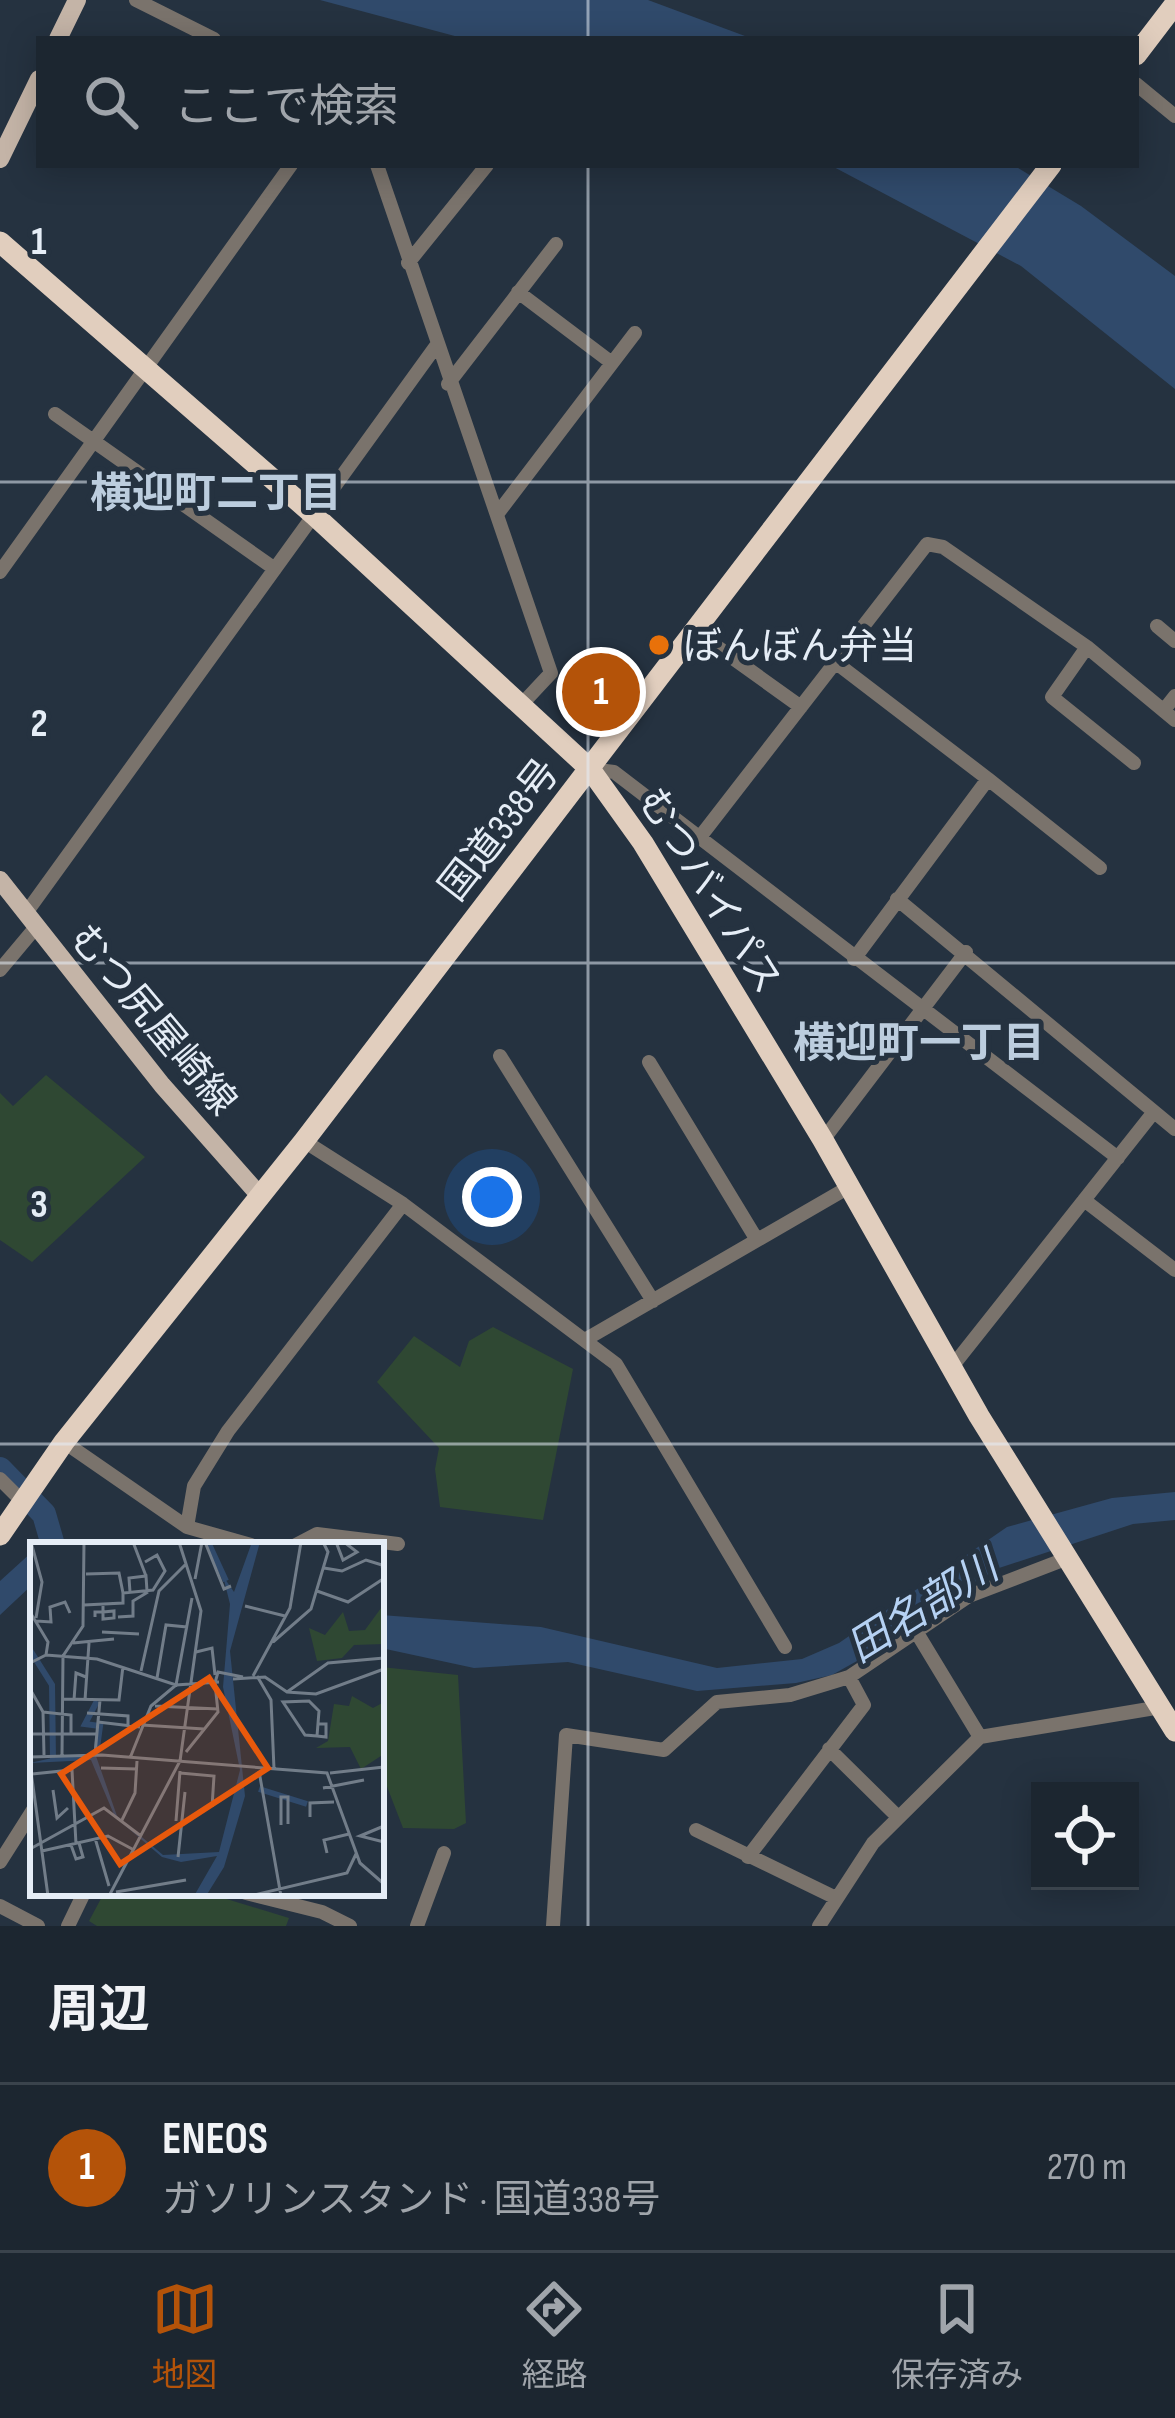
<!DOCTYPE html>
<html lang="ja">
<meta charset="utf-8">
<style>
body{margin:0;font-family:"Sofia Sans Condensed","Noto Sans JP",sans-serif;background:#252e38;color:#f1f3f6}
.controls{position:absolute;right:36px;bottom:36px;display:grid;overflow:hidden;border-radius:0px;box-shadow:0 6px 30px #0003}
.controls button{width:108px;height:108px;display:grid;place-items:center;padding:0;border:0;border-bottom:3px solid #3a434c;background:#1c2630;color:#f1f3f6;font:60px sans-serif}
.you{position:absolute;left:492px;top:1197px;width:42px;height:42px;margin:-30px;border:9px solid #fff;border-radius:50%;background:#1a73e8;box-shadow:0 0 0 18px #1a73e833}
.badge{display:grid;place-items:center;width:78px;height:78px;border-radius:50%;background:#b45309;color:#fff;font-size:39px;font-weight:700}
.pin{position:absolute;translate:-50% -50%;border:6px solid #fff;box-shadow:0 3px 12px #0006}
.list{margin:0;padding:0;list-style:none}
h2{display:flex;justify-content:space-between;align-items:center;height:156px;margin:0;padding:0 48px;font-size:51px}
h2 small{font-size:39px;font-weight:400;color:#a0a5ab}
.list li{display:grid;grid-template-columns:78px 1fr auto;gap:36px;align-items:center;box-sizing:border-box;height:168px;padding:0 48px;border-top:3px solid #3a434c}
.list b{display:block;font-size:45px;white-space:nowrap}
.list p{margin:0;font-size:39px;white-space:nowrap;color:#a0a5ab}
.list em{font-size:39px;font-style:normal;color:#a0a5ab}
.icon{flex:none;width:66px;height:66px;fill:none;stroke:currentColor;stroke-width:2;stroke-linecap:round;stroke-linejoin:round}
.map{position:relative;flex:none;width:1175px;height:1926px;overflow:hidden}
.search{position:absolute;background:#1c2630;box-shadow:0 6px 30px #0003;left:36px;right:36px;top:36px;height:132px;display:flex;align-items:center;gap:30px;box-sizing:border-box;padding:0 42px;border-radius:0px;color:#a0a5ab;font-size:45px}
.sheet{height:324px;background:#1c2630}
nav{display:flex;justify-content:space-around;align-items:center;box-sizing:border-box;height:168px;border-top:3px solid #3a434c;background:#1c2630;font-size:33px;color:#a0a5ab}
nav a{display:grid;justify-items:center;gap:6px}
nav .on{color:#b45309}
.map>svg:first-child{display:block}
.green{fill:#2f4833}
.water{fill:#304a6b}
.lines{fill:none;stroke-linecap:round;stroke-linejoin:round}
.river{stroke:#304a6b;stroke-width:24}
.minor{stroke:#7a736c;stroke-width:14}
.major{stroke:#c4b4a7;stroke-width:18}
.highway{stroke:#e1cebe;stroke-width:21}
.grid{fill:none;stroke:#e5edf6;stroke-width:3;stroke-opacity:0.55}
.food-dot{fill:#e8710a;stroke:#253240;stroke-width:4.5}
.labels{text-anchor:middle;stroke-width:10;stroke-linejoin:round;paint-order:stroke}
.poi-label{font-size:39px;fill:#e5edf6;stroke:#253240;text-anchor:start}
.street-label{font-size:39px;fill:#e5edf6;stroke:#253240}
.neighbourhood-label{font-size:42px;font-weight:bold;fill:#bccdde;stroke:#253240}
.water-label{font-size:42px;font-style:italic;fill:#b5d1f3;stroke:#253240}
.inset-river{fill:none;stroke:#304a6b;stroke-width:6}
.inset-road{fill:none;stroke:#727d89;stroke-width:3}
.view{fill:#e8590c;fill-opacity:0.15;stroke:#e8590c;stroke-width:6}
.inset-edge{fill:none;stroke:#e5edf6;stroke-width:6}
.grid-label{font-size:39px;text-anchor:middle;font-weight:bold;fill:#e5edf6;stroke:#253240;stroke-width:10;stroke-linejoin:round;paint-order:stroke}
</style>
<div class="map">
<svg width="1175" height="1926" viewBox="0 0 1175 1926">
<rect width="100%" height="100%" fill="#253240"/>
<path class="green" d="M46 1075 145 1157 32 1262 0 1240V1093L13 1106Z
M493 1327 573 1369 543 1520 440 1507 435 1469 439 1448 377 1382 414 1336 460 1367 469 1341Z
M381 1667 458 1675 466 1823 454 1829 403 1828 381 1771Z
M104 1893H207L289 1918 286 1926H97L89 1921Z"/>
<path class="water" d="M320 0H648L753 39H466Z
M830 165H1013L1081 206 1175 276V389L1021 266Z
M1175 1492V1520L1133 1524 999 1568 939 1602 873 1652 832 1675 796 1683 697 1691 568 1662 474 1668 381 1648V1615L541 1627 717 1668 802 1659 839 1643 1007 1527 1112 1498Z
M33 1551V1584L0 1615V1581Z"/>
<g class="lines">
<path class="river" d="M0 1469 44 1514 53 1545"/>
<path class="minor" d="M136 0 214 39
M1136 84 1175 116
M377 165 551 673 522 704
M408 263 487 165
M518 292 612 363
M448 384 556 244
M55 414 275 569
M498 513 635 333
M0 572 291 165
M1157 626 1175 641
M695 631 801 707
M1087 647 1052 697 1134 763
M835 662 988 779 854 959
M1164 710 1175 696
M590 769 614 772 1118 1158
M988 779 1100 868
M700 837 927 544 943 547 1087 647 1175 720
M897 899 1175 1129
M26 913 436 346
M0 970 36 927
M500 1056 653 1301
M649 1062 757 1240
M823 1140 966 952
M304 1141 403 1204 616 1364 785 1647
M1084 1200 1175 1270
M588 1338 849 1187
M951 1368 1153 1113
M64 1442 187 1527 251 1545
M0 1479 22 1501
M187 1527 194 1486 228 1431 403 1204
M296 1545 317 1534 398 1544
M917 1633 980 1737
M829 1749 897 1816
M696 1830 834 1897
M748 1857 864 1705 849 1677
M0 1862 33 1810
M246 1893 322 1912 350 1926
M0 1906 38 1926
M68 1926 84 1893
M417 1926 444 1853
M553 1926 566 1735 664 1750 717 1702 790 1695 849 1677 969 1596 1068 1558
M819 1926 873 1843 980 1737 1161 1707"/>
<path class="major" d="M58 39 77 0
M0 159 39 79
M0 880 162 1085 261 1197"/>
<path class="highway" d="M1136 55 1175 4
M0 242 314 515 590 769 643 843 823 1140 979 1416 1175 1731
M0 1535 64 1442 304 1141 1051 165"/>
</g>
<path class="grid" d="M588 0V39M588 165V1926M0 482H1175M0 963H1175M0 1444H1175"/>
<circle class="food-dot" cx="659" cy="645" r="12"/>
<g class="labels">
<g class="poi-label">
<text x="683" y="659">ぼんぼん弁当</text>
</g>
<g class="street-label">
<text transform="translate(498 829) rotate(-52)" y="14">国道338号</text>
<text transform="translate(711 890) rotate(58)" y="14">むつバイパス</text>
<text transform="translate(154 1019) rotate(50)" y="14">むつ尻屋崎線</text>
</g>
<g class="neighbourhood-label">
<text x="216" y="507">横迎町二丁目</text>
<text x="919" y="1057">横迎町一丁目</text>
</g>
<g class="water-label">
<text transform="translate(922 1606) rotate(-32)" y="15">田名部川</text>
</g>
</g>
<g transform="translate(30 1542)">
<rect width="354" height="354" fill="#253240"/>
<path d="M354 62V102L324 103 312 116 287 119 279 86 295 93 313 70 319 89 335 88ZM322 154 343 166 354 160V212L331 227 320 205 286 206 298 199 304 162 319 164Z" fill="#2f4833"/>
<path d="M222 0H230L200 109 215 254 194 325 176 354H164L187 314 151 320 132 315 85 275 61 218 0 221 22 216V207L24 215 66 214 87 274 133 313 189 310 210 228 193 145 200 62 193 34 204 50Z" fill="#304a6b"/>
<path class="inset-river" d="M178 0 196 39M0 108 22 143 23 217M67 159 55 182 70 184 67 206M229 247 277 262"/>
<path class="inset-road" d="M1 0 12 40 6 76M103 0 116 34M175 0 194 47 201 44M306 0 313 18 327 10 314 0M294 26 312 29 336 18 352 23 354 38M56 32 89 31 93 51M165 37 172 0M287 49 318 60 353 37M100 50 99 36 116 34 117 49M54 63 93 61V51L123 48 135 29 127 13 115 20M215 64 255 74M0 70 18 100 16 113M65 75V70H73L84 69V76L73 77V62M88 75 103 74V59L118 50M6 79 21 80 20 65 35 60 40 71M72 90 109 92M243 100 281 67 298 10 293 0M43 101 84 97M166 110 182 106 185 133M0 121 16 113 67 117 146 143 162 56M111 129 129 49 156 22M223 134 260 66 271 0M227 134 241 158 244 227M127 136 136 83 157 85M203 137 235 135 257 150 286 152 354 127M185 141 188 130 213 135M0 147 13 170 14 213M257 150 298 121 354 116M33 157 89 158 93 124M44 158 46 131 56 135M55 158 59 101M125 164 188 167M13 170 41 173V192M57 171 98 174V183M68 180 110 185M112 183 174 187M0 192H66M287 194 289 169 279 159 253 160 275 193 287 194 296 195V182H288M156 210 188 170 185 141M65 212 70 158M32 213 33 114 53 84 54 0M0 215 72 213 297 231 330 321 354 342M100 216 121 164 146 143 189 140M0 222 18 354M71 226 107 227M229 229 251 354M150 231 184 234 182 265M300 231 354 225M2 232 42 228 46 302M293 246 334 238M23 248 27 276 38 266M280 275V261L304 260M92 278 105 251 107 219M146 279 150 229M251 283V255H258V282M354 284 330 294 354 300M65 296 79 344M41 303 46 317 53 315 49 301M0 307 74 266 111 294M12 309 78 294 104 308M297 311 294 298 319 292M148 315 155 250M86 350 156 338M79 354 150 219 171 69 149 0M220 354 317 331 326 312"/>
<path class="view" d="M179 136 238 226 90 322 31 232Z"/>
<rect width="354" height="354" class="inset-edge"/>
</g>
<g class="grid-label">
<text x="39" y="254">1</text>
<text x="39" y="736">2</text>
<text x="39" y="1217">3</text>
</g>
</svg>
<div class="controls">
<button><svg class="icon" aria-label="locate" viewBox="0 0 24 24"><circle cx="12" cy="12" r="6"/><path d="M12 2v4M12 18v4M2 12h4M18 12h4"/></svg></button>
</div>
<div class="you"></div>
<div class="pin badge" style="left:601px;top:692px">1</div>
<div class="search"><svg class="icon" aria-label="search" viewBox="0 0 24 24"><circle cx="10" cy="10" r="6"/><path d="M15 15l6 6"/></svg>ここで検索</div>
</div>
<section class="sheet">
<h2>周辺<small></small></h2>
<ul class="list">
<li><span class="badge">1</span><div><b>ENEOS</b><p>ガソリンスタンド · 国道338号</p></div><em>270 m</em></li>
</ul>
</section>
<nav>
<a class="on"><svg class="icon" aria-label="map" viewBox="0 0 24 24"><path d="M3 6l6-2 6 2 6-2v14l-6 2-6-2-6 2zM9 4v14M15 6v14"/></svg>地図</a>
<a><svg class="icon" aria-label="directions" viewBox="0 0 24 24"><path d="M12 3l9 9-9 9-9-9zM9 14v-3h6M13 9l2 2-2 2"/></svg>経路</a>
<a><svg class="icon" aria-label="saved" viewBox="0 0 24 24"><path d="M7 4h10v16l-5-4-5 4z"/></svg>保存済み</a>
</nav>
